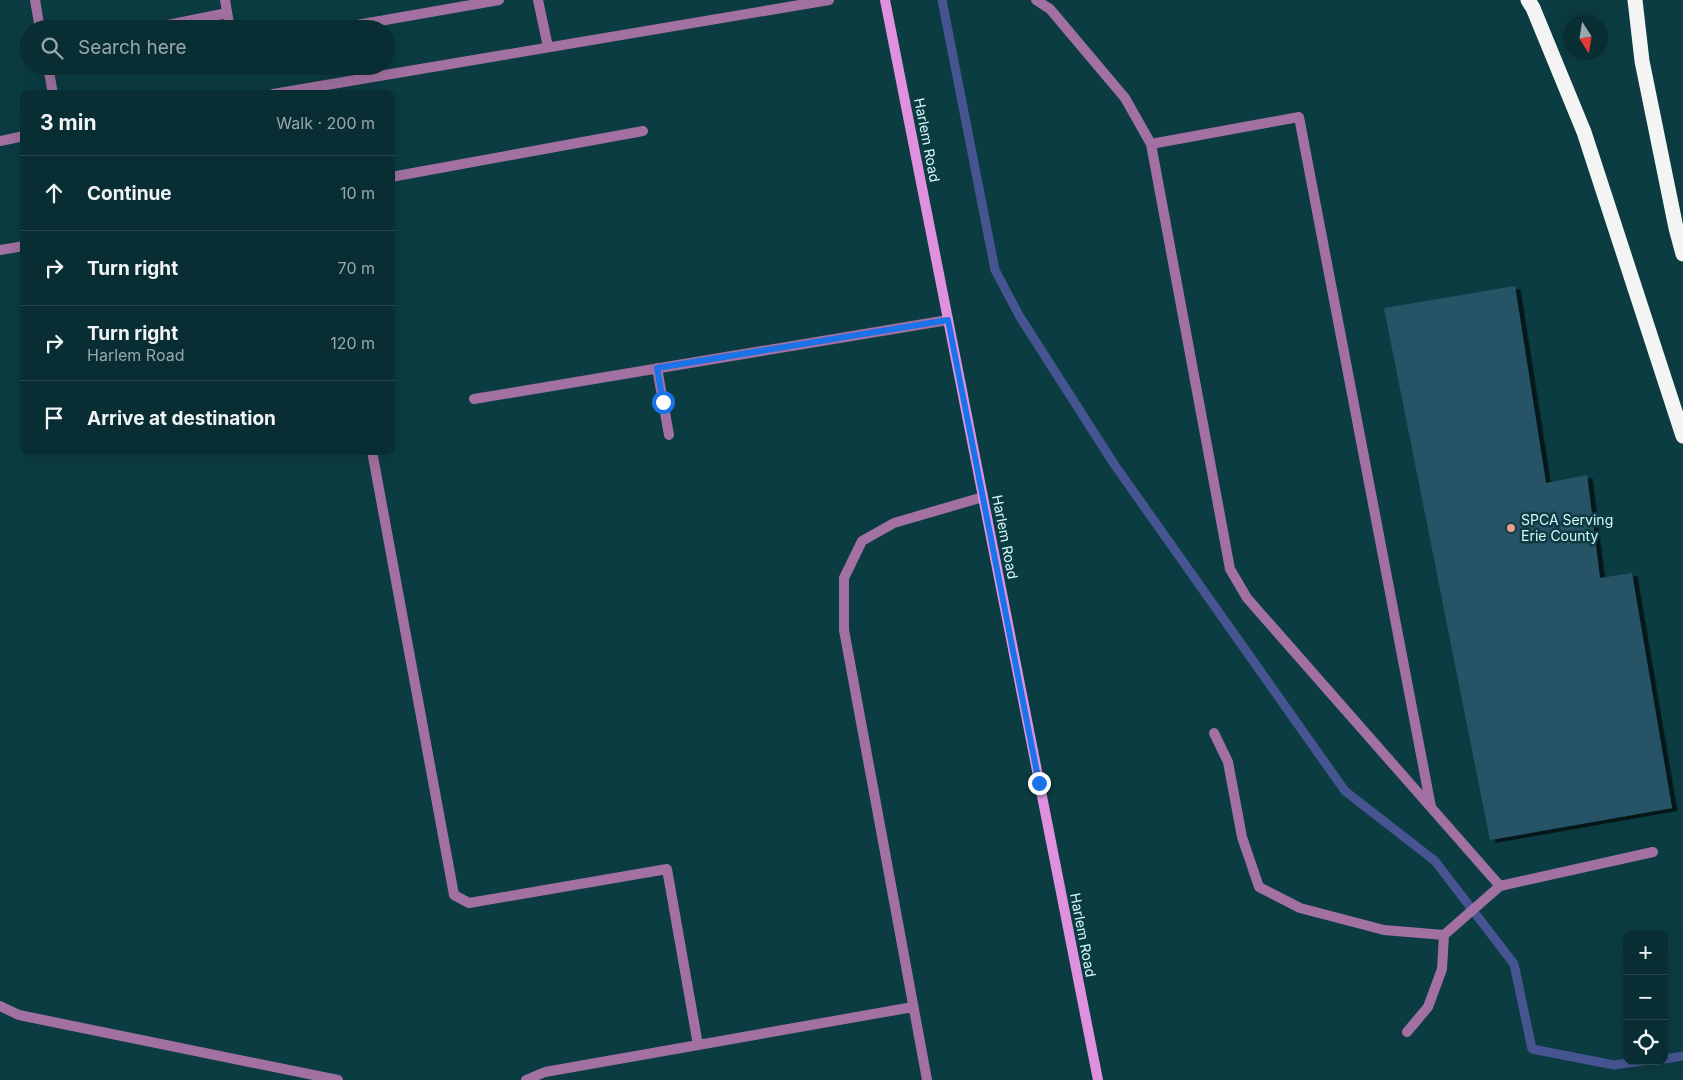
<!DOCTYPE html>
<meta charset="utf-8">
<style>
body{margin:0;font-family:Inter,sans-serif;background:#11353a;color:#f1f3f6}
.controls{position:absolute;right:15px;bottom:15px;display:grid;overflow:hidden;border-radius:10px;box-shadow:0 5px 20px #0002}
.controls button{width:45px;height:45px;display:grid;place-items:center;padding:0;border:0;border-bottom:1px solid #29494d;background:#082d32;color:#f1f3f6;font:25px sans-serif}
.compass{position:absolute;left:1563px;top:15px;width:45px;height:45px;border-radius:50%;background:#082d32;box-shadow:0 5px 20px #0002;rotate:168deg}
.stop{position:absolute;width:15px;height:15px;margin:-11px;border:4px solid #1a73e8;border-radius:50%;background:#fff}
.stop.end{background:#1a73e8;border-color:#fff;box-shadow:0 1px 5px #0008}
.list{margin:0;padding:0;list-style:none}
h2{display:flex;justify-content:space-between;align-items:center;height:65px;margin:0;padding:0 20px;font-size:21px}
h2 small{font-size:16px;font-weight:400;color:#98a8ac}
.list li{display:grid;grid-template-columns:32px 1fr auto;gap:15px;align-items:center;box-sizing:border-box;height:75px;padding:0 20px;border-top:1px solid #29494d}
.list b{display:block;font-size:19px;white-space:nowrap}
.list p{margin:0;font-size:16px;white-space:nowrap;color:#98a8ac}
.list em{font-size:16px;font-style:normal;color:#98a8ac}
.icon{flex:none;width:28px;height:28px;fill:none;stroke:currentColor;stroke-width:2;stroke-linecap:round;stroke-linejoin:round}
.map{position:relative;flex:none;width:1683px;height:1080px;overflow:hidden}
.search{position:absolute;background:#082d32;box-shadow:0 5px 20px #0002;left:20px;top:20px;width:375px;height:55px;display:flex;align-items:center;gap:12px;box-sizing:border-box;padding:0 18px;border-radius:28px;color:#98a8ac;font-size:19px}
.panel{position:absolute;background:#082d32;box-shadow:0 5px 20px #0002;left:20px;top:90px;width:375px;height:365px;border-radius:10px}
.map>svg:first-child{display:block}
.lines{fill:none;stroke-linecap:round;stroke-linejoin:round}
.stream{stroke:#465591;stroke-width:9}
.building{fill:#275365;filter:url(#shadow)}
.lane{stroke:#a271a1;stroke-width:10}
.secondary{stroke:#df91df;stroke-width:10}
.highway{stroke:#f4f4f4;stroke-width:15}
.route{stroke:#1a73e8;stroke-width:6}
.poi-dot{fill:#f59c92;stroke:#0b3c42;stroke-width:2}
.labels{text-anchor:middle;stroke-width:5;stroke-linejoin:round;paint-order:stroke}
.street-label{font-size:14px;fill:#d8f8fc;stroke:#0b3c42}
.poi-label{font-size:14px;fill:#d8f8fc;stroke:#0b3c42;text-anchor:start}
</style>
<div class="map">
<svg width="1683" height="1080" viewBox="0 0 1683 1080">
<defs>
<filter id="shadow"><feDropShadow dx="5.5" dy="3" stdDeviation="0" flood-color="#0009"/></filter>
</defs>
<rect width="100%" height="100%" fill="#0b3c42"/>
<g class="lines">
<path class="stream" d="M942 0 995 270 1020 317 1114 464 1345 791 1435 861 1514 964 1532 1049 1614 1065 1642 1061
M1664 1059 1683 1056"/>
</g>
<path class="building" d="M1515 286 1546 483 1587 475 1600 578 1632 573 1672 808 1490 840 1384 308Z"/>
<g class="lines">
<path class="lane" d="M35 0 40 29
M225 0 230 29
M538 0 548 47
M1036 0 1050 9 1125 98 1151 144 1230 569 1247 598 1500 886 1653 852
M148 29 227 13
M334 29 499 0
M48 66 53 94
M273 94 829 0
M0 141 24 136
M1151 144 1299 117 1431 807
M391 177 643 131
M0 250 24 246
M657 368 669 435
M474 399 948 320
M372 451 454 895 469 903 667 869 698 1045
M1214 733 1228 762 1242 837 1259 887 1300 908 1384 930 1444 935 1500 886
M0 1006 19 1015 338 1080
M1407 1032 1428 1007 1442 969 1444 935
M526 1080 545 1072 913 1007
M927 1080 844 630V578L862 541 894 523 983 497"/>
<path class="secondary" d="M885 0 1098 1080"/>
<path class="highway" d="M1528 0 1533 8 1584 132 1683 436
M1635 0 1642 61 1676 228 1683 254"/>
</g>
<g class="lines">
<path class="route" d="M663 402 657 368 948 320 1039 783"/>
</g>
<circle class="poi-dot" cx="1511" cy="528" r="5"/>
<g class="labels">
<g class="street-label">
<text transform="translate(927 140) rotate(79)" y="5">Harlem Road</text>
<text transform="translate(1005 537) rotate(79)" y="5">Harlem Road</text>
<text transform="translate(1083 935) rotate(79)" y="5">Harlem Road</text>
</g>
<g class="poi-label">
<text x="1521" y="525">SPCA Serving<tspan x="1521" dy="16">Erie County</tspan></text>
</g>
</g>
</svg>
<div class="controls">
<button>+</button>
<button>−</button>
<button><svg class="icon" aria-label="locate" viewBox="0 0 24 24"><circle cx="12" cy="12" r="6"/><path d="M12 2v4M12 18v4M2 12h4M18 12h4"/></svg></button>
</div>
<svg class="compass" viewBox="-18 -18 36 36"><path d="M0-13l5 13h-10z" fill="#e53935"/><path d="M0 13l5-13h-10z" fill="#98a8ac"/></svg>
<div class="stop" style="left:663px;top:402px"></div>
<div class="stop end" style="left:1039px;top:783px"></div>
<div class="search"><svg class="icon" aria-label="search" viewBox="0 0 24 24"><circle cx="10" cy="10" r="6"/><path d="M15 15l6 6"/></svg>Search here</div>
<section class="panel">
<h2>3 min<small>Walk · 200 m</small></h2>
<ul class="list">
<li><svg class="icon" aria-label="ahead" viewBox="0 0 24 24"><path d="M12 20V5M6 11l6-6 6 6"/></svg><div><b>Continue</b></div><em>10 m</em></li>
<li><svg class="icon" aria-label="right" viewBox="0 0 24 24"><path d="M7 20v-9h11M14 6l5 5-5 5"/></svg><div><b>Turn right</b></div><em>70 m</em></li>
<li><svg class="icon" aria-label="right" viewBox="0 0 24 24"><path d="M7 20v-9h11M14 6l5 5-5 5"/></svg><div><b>Turn right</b><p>Harlem Road</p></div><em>120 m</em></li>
<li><svg class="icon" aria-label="arrive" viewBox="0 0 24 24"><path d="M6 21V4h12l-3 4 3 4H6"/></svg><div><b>Arrive at destination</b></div></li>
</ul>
</section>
</div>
